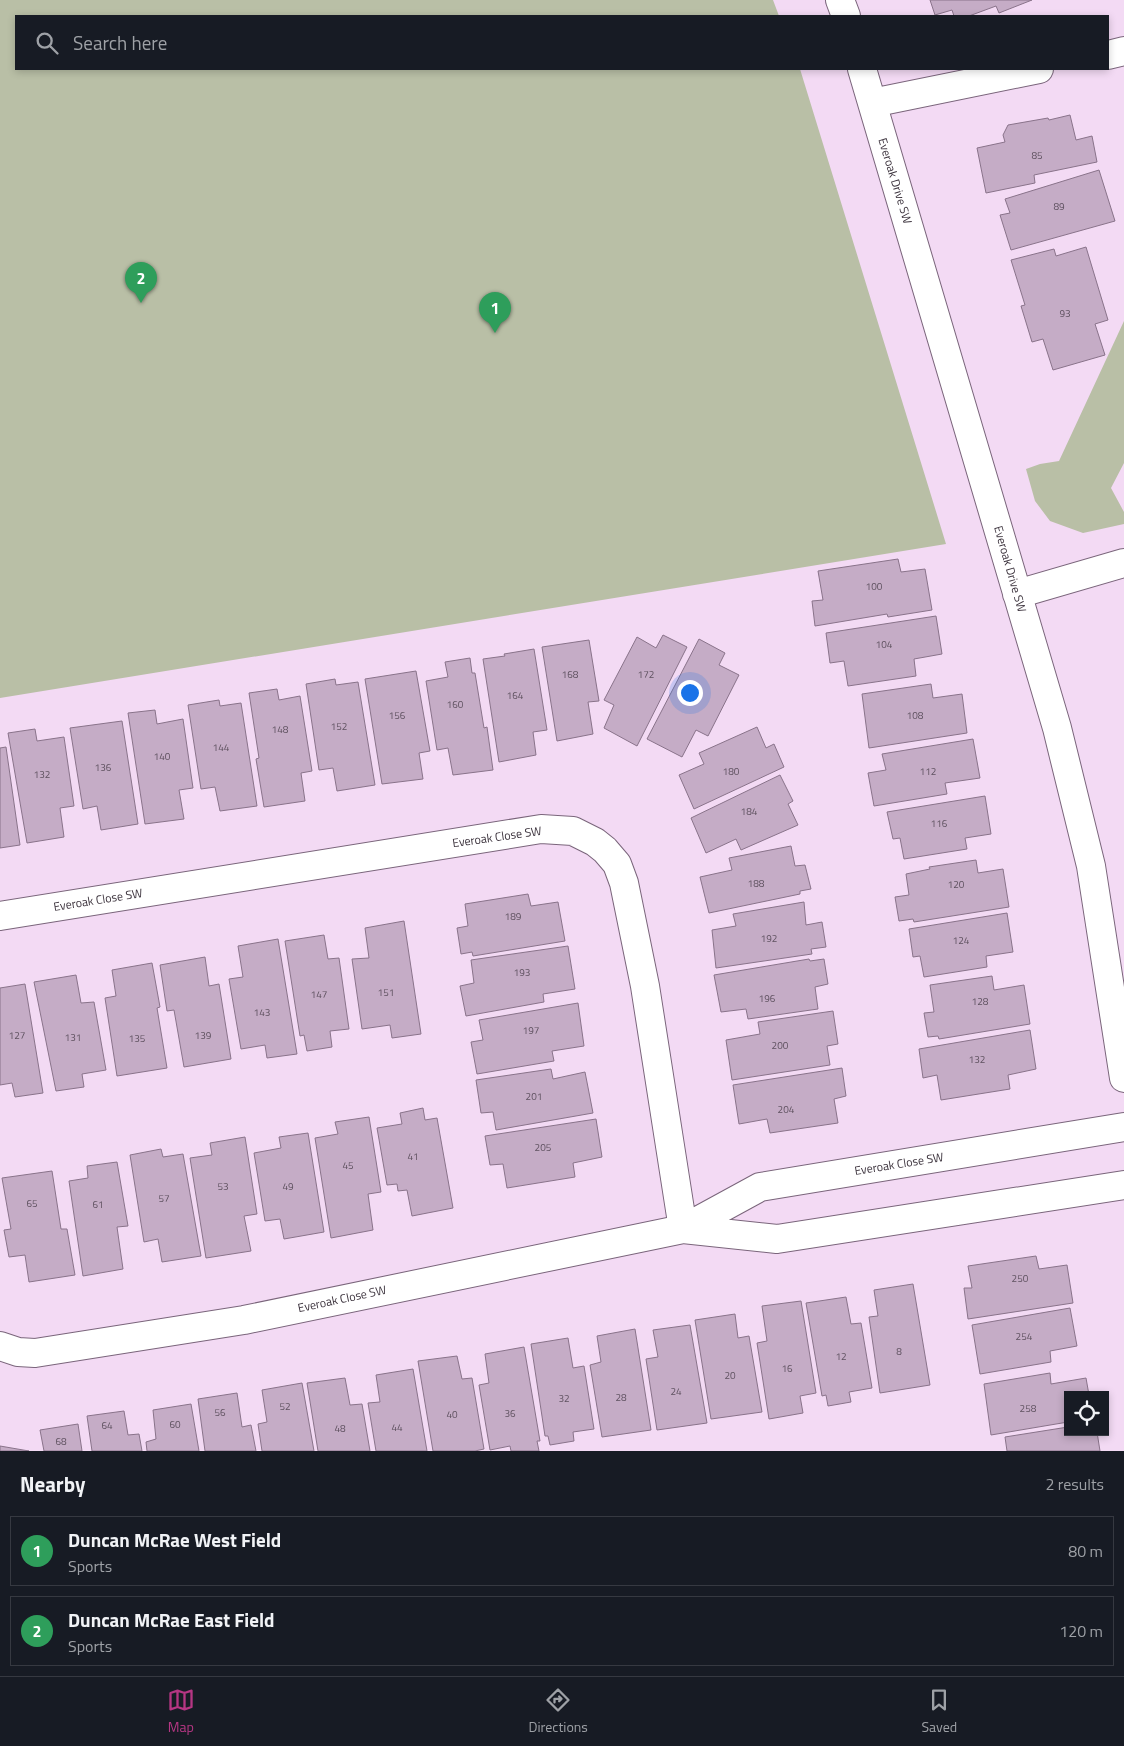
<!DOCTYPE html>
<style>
body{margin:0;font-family:"Titillium Web",sans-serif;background:#20242c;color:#f1f3f6}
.controls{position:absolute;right:15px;bottom:15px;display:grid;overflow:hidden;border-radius:0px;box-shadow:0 2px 8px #0003}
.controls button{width:45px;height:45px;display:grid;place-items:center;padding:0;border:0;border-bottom:1px solid #363941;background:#171b24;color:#f1f3f6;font:25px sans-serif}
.you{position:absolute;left:689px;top:692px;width:18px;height:18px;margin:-12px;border:4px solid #fff;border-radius:50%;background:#1a73e8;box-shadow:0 0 0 8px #1a73e833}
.badge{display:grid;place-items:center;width:32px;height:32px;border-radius:50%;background:#b53683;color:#fff;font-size:16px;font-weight:700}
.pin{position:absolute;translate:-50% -41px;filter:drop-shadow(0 1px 2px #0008)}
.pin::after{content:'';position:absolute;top:26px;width:18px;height:15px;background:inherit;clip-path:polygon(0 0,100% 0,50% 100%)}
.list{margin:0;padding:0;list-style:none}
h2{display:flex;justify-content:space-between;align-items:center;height:65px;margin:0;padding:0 20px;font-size:21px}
h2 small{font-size:16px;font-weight:400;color:#9ea1a6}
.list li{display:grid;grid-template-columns:32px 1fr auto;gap:15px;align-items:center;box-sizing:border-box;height:70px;margin:0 10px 10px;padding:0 10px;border:1px solid #363941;border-radius:0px}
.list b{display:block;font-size:19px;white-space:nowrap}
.list p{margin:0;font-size:16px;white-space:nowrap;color:#9ea1a6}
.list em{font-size:16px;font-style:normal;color:#9ea1a6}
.icon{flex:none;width:28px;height:28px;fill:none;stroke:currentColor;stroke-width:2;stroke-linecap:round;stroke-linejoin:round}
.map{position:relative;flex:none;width:1124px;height:1451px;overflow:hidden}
.search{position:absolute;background:#171b24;box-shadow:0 2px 8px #0003;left:15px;right:15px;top:15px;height:55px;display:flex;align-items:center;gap:12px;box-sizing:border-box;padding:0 18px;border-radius:0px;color:#9ea1a6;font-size:19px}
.sheet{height:225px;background:#171b24}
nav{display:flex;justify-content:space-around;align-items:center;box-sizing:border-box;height:70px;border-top:1px solid #363941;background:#171b24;font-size:14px;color:#9ea1a6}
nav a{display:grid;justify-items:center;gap:2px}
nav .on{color:#b53683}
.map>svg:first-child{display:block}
.green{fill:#b9bfa6}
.building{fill:#c5acc6;stroke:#89738a}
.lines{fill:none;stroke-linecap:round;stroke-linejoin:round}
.street-casing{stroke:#7a657b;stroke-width:30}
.street{stroke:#fff;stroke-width:28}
.labels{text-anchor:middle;stroke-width:4;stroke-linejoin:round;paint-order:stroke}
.number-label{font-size:10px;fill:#5e515f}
.street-label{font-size:12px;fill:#3c333d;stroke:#fff}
</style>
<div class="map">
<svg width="1124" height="1451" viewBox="0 0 1124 1451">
<rect width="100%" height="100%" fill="#f3daf4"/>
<path class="green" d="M0 0H773L779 16H16V69H800L946 544 0 698Z
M1124 321V463L1111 488 1124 512V524L1083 533 1050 521 1035 501 1026 469 1040 464 1059 461Z"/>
<path class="building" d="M930 0H1032L999 13 996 6 969 16H954L952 10 935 15Z
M1070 115 1076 140 1092 136 1097 162 1034 175 1035 183 986 193 977 148 1005 142 1003 135 1008 125 1048 118 1049 120Z
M1099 170 1115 221 1011 250 1000 215 1010 213 1005 199Z
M1086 247 1108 320 1095 324 1105 355 1053 370 1043 339 1032 342 1021 306 1025 305 1011 260 1054 249 1056 256Z
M898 559 901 572 925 569 932 610 888 617 887 614 815 626 812 601 823 600 818 571Z
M936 616 942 654 914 659 916 676 848 686 844 661 830 663 826 633Z
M663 635 687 647 637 746 604 728 614 705 604 700 637 637 656 648Z
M699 639 725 653 719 665 739 675 708 736 696 730 682 757 647 739Z
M589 640 599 701 588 702 593 734 557 741 542 647Z
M534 649 547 730 533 732 536 755 499 762 483 659 505 656 504 654Z
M470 658 472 673H475L484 728 487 727 493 770 453 775 448 748 437 750 426 681 448 677 445 662Z
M416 671 430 751 419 753 423 779 382 784 365 679Z
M335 679 336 685 358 682 375 785 337 791 333 768 319 770 306 684Z
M931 684 933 698 962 694 967 733 869 748 862 694Z
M277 689 279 700 300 696 312 771 301 773 305 801 264 807 256 759 259 758 249 693Z
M219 700 220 706 241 703 257 806 220 811 215 787 201 789 188 705Z
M155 710 157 724 183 719 193 788 179 790 184 819 145 824 128 713Z
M122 721 138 824 101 830 97 806 83 809 70 728Z
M757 727 766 748 774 744 784 767 694 809 679 775 704 764 699 753Z
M35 729 37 741 64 737 74 806 60 808 64 837 27 843 8 733Z
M973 739 980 778 945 783 947 794 874 806 868 773 886 770 882 754Z
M6 747 20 845 0 848V748Z
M780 775 793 801 788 804 798 825 741 850 736 839 706 853 691 818Z
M985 796 991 834 965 838 967 849 904 859 900 838 893 839 887 812Z
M791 846 795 866 805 865 811 889 800 891V894L709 913 700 877 732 870 729 858Z
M976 860 978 873 1003 869 1009 907 914 922 913 919 899 921 895 897 909 895 906 874 930 869 929 867Z
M528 894 531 906 558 902 565 941 473 956 472 952 461 954 457 928 468 926 465 904Z
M804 902 806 925 822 922 826 947 811 949 812 954 716 968 712 930 736 926 733 914Z
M1007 913 1013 952 986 956 987 967 924 977 920 956 913 957 909 929Z
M404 921 421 1034 392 1038 390 1025 362 1029 352 959 369 958 365 928Z
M324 935 328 959 339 958 349 1029 330 1031 332 1047 307 1051 304 1035 300 1036 285 941Z
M278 939 297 1054 267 1058 265 1045 241 1049 229 979 243 977 238 946Z
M568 946 575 989 543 994 544 1002 466 1016 460 986 474 983 471 960Z
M205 957 209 986 219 984 231 1059 184 1067 174 1010 167 1011 160 965Z
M809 959 810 961 824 959 828 984 815 987 818 1009 748 1019 746 1009 721 1012 714 975Z
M152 963 160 1007 157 1008 167 1068 117 1076 105 998 116 996 112 970Z
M76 975 81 1003 94 1002 106 1070 82 1074 84 1087 56 1091 34 982Z
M992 976 994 990 1024 985 1030 1024 939 1039 938 1036 928 1037 924 1013 934 1012 930 985Z
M25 984 43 1093 15 1097 12 1083 0 1085V988Z
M578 1003 584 1046 552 1051 554 1061 477 1074 471 1042 483 1040 479 1020Z
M833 1011 838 1044 827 1046 830 1065 732 1080 726 1040 760 1034 758 1022Z
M1030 1030 1036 1069 1008 1075 1010 1089 941 1100 937 1075 923 1078 919 1049Z
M842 1068 846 1096 834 1099 838 1123 770 1133 767 1119 739 1124 733 1085Z
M551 1069 553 1079 585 1072 593 1113 496 1130 493 1112 481 1113 476 1080Z
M423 1108 425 1120 437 1118 453 1208 412 1216 407 1190 398 1191 397 1184 387 1185 377 1128 402 1124 400 1113Z
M369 1117 381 1192 368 1194 373 1230 331 1238 315 1138 338 1134 335 1122Z
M596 1119 602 1157 573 1163 575 1177 507 1188 503 1164 490 1165 485 1136Z
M308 1133 324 1232 284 1239 280 1219 265 1221 254 1153 281 1148 279 1137Z
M245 1137 257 1214 244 1216 251 1251 206 1258 190 1158 212 1155 210 1143Z
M161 1149 163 1157 183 1154 201 1256 162 1262 158 1239 144 1242 130 1155Z
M117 1162 128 1226 117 1227 123 1269 83 1276 69 1181 88 1178 87 1166Z
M52 1171 61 1229H67L75 1275 29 1282 25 1255 9 1257 4 1230 11 1229 2 1178Z
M1036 1256 1039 1269 1067 1265 1073 1303 968 1319 964 1288H972L968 1266Z
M913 1284 930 1385 880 1393 869 1317 878 1316 874 1290Z
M846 1297 851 1324 861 1323 872 1388 849 1392 851 1402 828 1406 826 1395 822 1396 806 1303Z
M801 1301 816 1393 800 1396 803 1413 769 1419 757 1343 767 1341 762 1306Z
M1070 1308 1077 1346 1050 1351 1051 1362 980 1374 972 1325Z
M735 1314 738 1338 749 1336 762 1412 711 1419 695 1320Z
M690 1325 707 1423 657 1430 646 1359 658 1357 653 1330Z
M635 1329 651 1430 602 1437 590 1365 601 1362 597 1336Z
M568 1338 573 1368 584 1366 594 1429 573 1432 574 1441 550 1445 548 1436H545L531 1344Z
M524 1347 540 1441H537L539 1451H511L510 1446 490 1450 479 1385 489 1383 485 1354Z
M457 1356 462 1379 472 1378 484 1449 475 1451H433L418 1361Z
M413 1369 427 1451H376L368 1403 380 1402 376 1375Z
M1050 1373 1051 1384 1086 1378 1089 1395H1068V1422L991 1435 984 1384Z
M345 1378 350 1405 362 1404 370 1451H318L307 1383Z
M302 1383 314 1451H262L258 1424 267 1422 262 1390Z
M237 1393 242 1427 251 1425 256 1451H205L198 1399Z
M191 1404 199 1451H147L146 1442 156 1439 153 1410Z
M124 1411 128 1435 139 1434 142 1451H92L87 1416Z
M78 1424 82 1451H44L40 1430Z
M1068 1427V1432H1097L1100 1451H1007L1005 1437Z
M0 1446 29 1451H0Z"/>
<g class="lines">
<defs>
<path id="street" d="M840 0 846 16
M1108 55 1124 51
M862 69 1057 728 1091 866 1124 1078
M872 103 1039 69
M1017 594 1124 563
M0 916 541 829 573 831 595 842 605 850 617 864 624 883 645 986 683 1229
M683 1229 760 1187 1124 1127
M0 1346 18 1352 35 1353 244 1320 683 1229 777 1239 1124 1185"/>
</defs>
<use href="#street" class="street-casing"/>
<use href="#street" class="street"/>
</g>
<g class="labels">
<g class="number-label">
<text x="1037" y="159">85</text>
<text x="1059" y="210">89</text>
<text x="1065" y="317">93</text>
<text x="874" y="590">100</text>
<text x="884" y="648">104</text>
<text x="570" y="678">168</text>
<text x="646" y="678">172</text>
<text x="515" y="699">164</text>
<text x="455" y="708">160</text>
<text x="397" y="719">156</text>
<text x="915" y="719">108</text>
<text x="339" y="730">152</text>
<text x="280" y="733">148</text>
<text x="221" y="751">144</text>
<text x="162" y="760">140</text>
<text x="103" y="771">136</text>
<text x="731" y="775">180</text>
<text x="928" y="775">112</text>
<text x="42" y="778">132</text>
<text x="749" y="815">184</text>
<text x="939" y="827">116</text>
<text x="756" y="887">188</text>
<text x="956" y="888">120</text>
<text x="513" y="920">189</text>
<text x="769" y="942">192</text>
<text x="961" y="944">124</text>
<text x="522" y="976">193</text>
<text x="386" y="996">151</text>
<text x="319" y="998">147</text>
<text x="767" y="1002">196</text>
<text x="980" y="1005">128</text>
<text x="262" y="1016">143</text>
<text x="531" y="1034">197</text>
<text x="17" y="1039">127</text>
<text x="203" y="1039">139</text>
<text x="73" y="1041">131</text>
<text x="137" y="1042">135</text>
<text x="780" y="1049">200</text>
<text x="977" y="1063">132</text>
<text x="534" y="1100">201</text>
<text x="786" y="1113">204</text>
<text x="543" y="1151">205</text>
<text x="413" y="1160">41</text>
<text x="348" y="1169">45</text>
<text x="223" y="1190">53</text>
<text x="288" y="1190">49</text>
<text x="164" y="1202">57</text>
<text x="32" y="1207">65</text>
<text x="98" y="1208">61</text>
<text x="1020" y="1282">250</text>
<text x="1024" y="1340">254</text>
<text x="899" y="1355">8</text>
<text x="841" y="1360">12</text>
<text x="787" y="1372">16</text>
<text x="730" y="1379">20</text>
<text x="676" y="1395">24</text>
<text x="621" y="1401">28</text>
<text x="564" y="1402">32</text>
<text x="285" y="1410">52</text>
<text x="1028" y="1412">258</text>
<text x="220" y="1416">56</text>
<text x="510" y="1417">36</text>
<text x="452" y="1418">40</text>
<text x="175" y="1428">60</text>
<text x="107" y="1429">64</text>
<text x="397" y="1431">44</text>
<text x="340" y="1432">48</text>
<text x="61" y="1445">68</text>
</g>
<g class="street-label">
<text transform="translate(895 181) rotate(73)" y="4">Everoak Drive SW</text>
<text transform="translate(1010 569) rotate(74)" y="4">Everoak Drive SW</text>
<text transform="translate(497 837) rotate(-8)" y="4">Everoak Close SW</text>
<text transform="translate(98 900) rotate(-9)" y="4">Everoak Close SW</text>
<text transform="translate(899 1164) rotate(-9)" y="4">Everoak Close SW</text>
<text transform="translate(342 1299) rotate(-12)" y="4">Everoak Close SW</text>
</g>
</g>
</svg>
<div class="controls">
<button><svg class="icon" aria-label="locate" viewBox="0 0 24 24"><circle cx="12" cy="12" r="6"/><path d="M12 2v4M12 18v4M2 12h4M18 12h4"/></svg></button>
</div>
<div class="you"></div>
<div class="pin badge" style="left:495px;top:333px;background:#2e9e5b">1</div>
<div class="pin badge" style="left:141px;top:303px;background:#2e9e5b">2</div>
<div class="search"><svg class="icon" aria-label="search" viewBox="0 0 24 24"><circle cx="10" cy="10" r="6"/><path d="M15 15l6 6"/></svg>Search here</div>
</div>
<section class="sheet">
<h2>Nearby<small>2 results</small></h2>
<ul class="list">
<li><span class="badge" style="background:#2e9e5b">1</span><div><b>Duncan McRae West Field</b><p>Sports</p></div><em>80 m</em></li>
<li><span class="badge" style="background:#2e9e5b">2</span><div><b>Duncan McRae East Field</b><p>Sports</p></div><em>120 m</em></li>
</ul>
</section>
<nav>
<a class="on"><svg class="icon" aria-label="map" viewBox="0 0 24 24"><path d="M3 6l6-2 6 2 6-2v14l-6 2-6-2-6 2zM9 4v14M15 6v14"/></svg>Map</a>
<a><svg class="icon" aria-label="directions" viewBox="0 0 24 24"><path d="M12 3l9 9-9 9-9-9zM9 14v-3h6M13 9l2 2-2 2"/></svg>Directions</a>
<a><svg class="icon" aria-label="saved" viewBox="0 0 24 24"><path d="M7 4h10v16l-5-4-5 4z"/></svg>Saved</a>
</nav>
